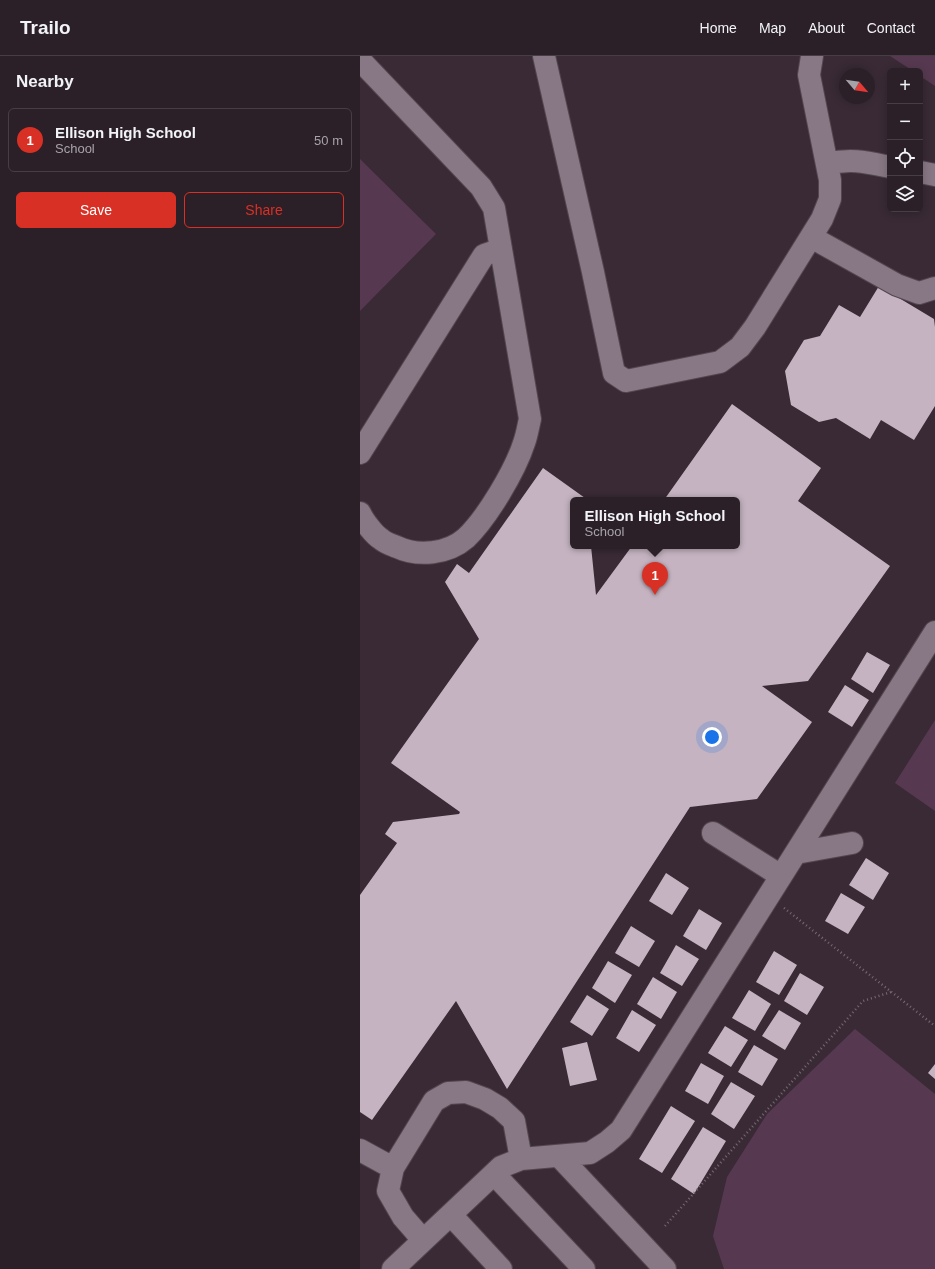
<!DOCTYPE html>
<meta charset="utf-8">
<style>
body{margin:0;font-family:Helvetica,sans-serif;background:#372d34;color:#f1f3f6}
.controls{position:absolute;right:12px;top:12px;display:grid;overflow:hidden;border-radius:6px;box-shadow:0 2px 10px #0003}
.controls button{width:36px;height:36px;display:grid;place-items:center;padding:0;border:0;border-bottom:1px solid #473e45;background:#2b2028;color:#f1f3f6;font:20px sans-serif}
.compass{position:absolute;left:479px;top:12px;width:36px;height:36px;border-radius:50%;background:#2b2028;box-shadow:0 2px 10px #0003;rotate:119deg}
.you{position:absolute;left:352px;top:681px;width:14px;height:14px;margin:-10px;border:3px solid #fff;border-radius:50%;background:#1a73e8;box-shadow:0 0 0 6px #1a73e833}
.badge{display:grid;place-items:center;width:26px;height:26px;border-radius:50%;background:#d93025;color:#fff;font-size:13px;font-weight:700}
.pin{position:absolute;translate:-50% -33px;filter:drop-shadow(0 1px 2px #0008)}
.pin::after{content:'';position:absolute;top:21px;width:14px;height:12px;background:inherit;clip-path:polygon(0 0,100% 0,50% 100%)}
.popup{position:absolute;left:210px;top:441px;width:170px;height:52px;box-sizing:border-box;display:grid;place-content:center;border-radius:6px;background:#2b2028;filter:drop-shadow(0 1px 3px #0005);font-size:13px;white-space:nowrap;color:#a6a3a8}
.popup b{font-size:15px;color:#f1f3f6}
.popup::after{content:'';position:absolute;left:50%;top:100%;margin-left:-8px;border:8px solid transparent;border-top-color:#2b2028}
.list{margin:0;padding:0;list-style:none}
h2{display:flex;justify-content:space-between;align-items:center;height:52px;margin:0;padding:0 16px;font-size:17px}
h2 small{font-size:13px;font-weight:400;color:#a6a3a8}
.list li{display:grid;grid-template-columns:26px 1fr auto;gap:12px;align-items:center;box-sizing:border-box;height:64px;margin:0 8px 8px;padding:0 8px;border:1px solid #473e45;border-radius:6px}
.list b{display:block;font-size:15px;white-space:nowrap}
.list p{margin:0;font-size:13px;white-space:nowrap;color:#a6a3a8}
.list em{font-size:13px;font-style:normal;color:#a6a3a8}
.actions{display:flex;gap:8px;padding:12px 16px}
.actions a{flex:1;padding:9px 0;border:1px solid #d93025;border-radius:6px;text-align:center;font-size:14px;color:#d93025}
.actions .main{background:#d93025;color:#fff}
.icon{flex:none;width:22px;height:22px;fill:none;stroke:currentColor;stroke-width:2;stroke-linecap:round;stroke-linejoin:round}
.map{position:relative;flex:none;width:575px;height:1213px;overflow:hidden}
header{display:flex;align-items:center;gap:24px;box-sizing:border-box;height:56px;padding:0 20px;background:#2b2028;border-bottom:1px solid #473e45}
header strong{font-size:19px}
nav{display:flex;gap:22px;margin-inline-start:auto;font-size:14px}
main{display:flex}
aside{flex:1;background:#2b2028}
.map>svg:first-child{display:block}
.green{fill:#563950}
.building{fill:#c5b3c1}
.lines{fill:none;stroke-linecap:round;stroke-linejoin:round}
.minor-casing{stroke:#52464f;stroke-width:24}
.path{stroke:#786a75;stroke-width:2.5;stroke-dasharray:1 3;stroke-linecap:butt}
.minor{stroke:#887784;stroke-width:22}
</style>
<header>
<strong>Trailo</strong>
<nav><a>Home</a><a>Map</a><a>About</a><a>Contact</a></nav>
</header>
<main>
<aside>
<h2>Nearby<small></small></h2>
<ul class="list">
<li><span class="badge">1</span><div><b>Ellison High School</b><p>School</p></div><em>50 m</em></li>
</ul>
<div class="actions"><a class="main">Save</a><a>Share</a></div>
</aside>
<div class="map">
<svg width="575" height="1213" viewBox="0 0 575 1213">
<rect width="100%" height="100%" fill="#392a36"/>
<path class="green" d="M530 0H575V30L560 20V15H553Z
M0 103 76 178 0 255Z
M575 664V755L535 727Z
M495 973 575 1038V1213H364L353 1180 367 1121 407 1058Z"/>
<path class="building" d="M519 230 574 263 575 271V350L554 384 521 364 510 383 476 362 459 366 431 349 425 315 444 284 460 280 479 249 500 261Z
M372 348 461 412 438 445 530 510 448 625 402 630 452 666 397 743 330 751 147 1033 96 945 12 1064 0 1056V839L37 787 25 778 33 766 99 758 100 756 31 707 119 583 85 526 97 508 109 517 183 412 225 442V444H213V490H231L236 539 272 490H377V444H304Z
M507 596 530 609 513 637 491 623Z
M485 629 509 644 492 671 468 656Z
M506 802 529 817 513 844 489 829Z
M306 817 329 832 312 859 289 845Z
M481 837 505 851 488 878 465 865Z
M339 853 362 867 346 894 323 880Z
M271 870 295 885 279 911 255 897Z
M316 889 339 903 322 930 300 917Z
M414 895 437 909 419 939 396 926Z
M248 905 272 919 255 947 232 932Z
M440 917 464 931 447 959 424 945Z
M293 921 317 936 301 963 277 948Z
M389 934 411 948 395 975 372 962Z
M227 939 249 953 232 980 210 966Z
M272 954 296 969 279 996 256 982Z
M419 954 441 967 425 994 402 980Z
M365 970 388 984 371 1011 348 997Z
M227 986 237 1024 210 1030 202 992Z
M394 989 418 1003 402 1030 378 1016Z
M341 1007 364 1020 348 1048 325 1035Z
M575 1008V1023L568 1017Z
M371 1026 395 1040 374 1073 351 1058Z
M311 1050 335 1065 302 1117 279 1103Z
M343 1071 366 1085 334 1138 311 1123Z"/>
<g class="lines">
<defs>
<path id="minor" d="M184 0 233 216 254 317 266 325 360 306 380 291 395 271 462 163 470 143V124L449 19 452 0
M0 4 121 131 134 152 170 363C168 371 167 379 164 387 155 415 127 462 106 482 88 498 58 501 37 491 32 489 25 487 21 483 14 479 3 464 0 457
M467 108C491 102 506 106 530 111
M560 116 575 119
M451 181 537 229 559 237 575 232
M0 397 124 199 141 193
M353 777 421 820
M436 797 492 787
M0 1094 33 1112
M199 1100 305 1213
M134 1118 224 1213
M91 1159 141 1213
M63 1184 43 1161 28 1135 33 1112 74 1045 88 1037 106 1036 125 1043 140 1052 154 1065 161 1103
M33 1213 141 1111 161 1103 230 1097 247 1086 261 1074 575 576"/>
</defs>
<use href="#minor" class="minor-casing"/>
<path class="path" d="M424 852 575 970
M305 1170 503 945 531 936"/>
<use href="#minor" class="minor"/>
</g>
</svg>
<div class="controls">
<button>+</button>
<button>−</button>
<button><svg class="icon" aria-label="locate" viewBox="0 0 24 24"><circle cx="12" cy="12" r="6"/><path d="M12 2v4M12 18v4M2 12h4M18 12h4"/></svg></button>
<button><svg class="icon" aria-label="layers" viewBox="0 0 24 24"><path d="M12 4l9 5-9 5-9-5zM3 14l9 5 9-5"/></svg></button>
</div>
<svg class="compass" viewBox="-18 -18 36 36"><path d="M0-13l5 13h-10z" fill="#e53935"/><path d="M0 13l5-13h-10z" fill="#a6a3a8"/></svg>
<div class="you"></div>
<div class="pin badge" style="left:295px;top:539px">1</div>
<div class="popup"><b>Ellison High School</b>School</div>
</div>
</main>
